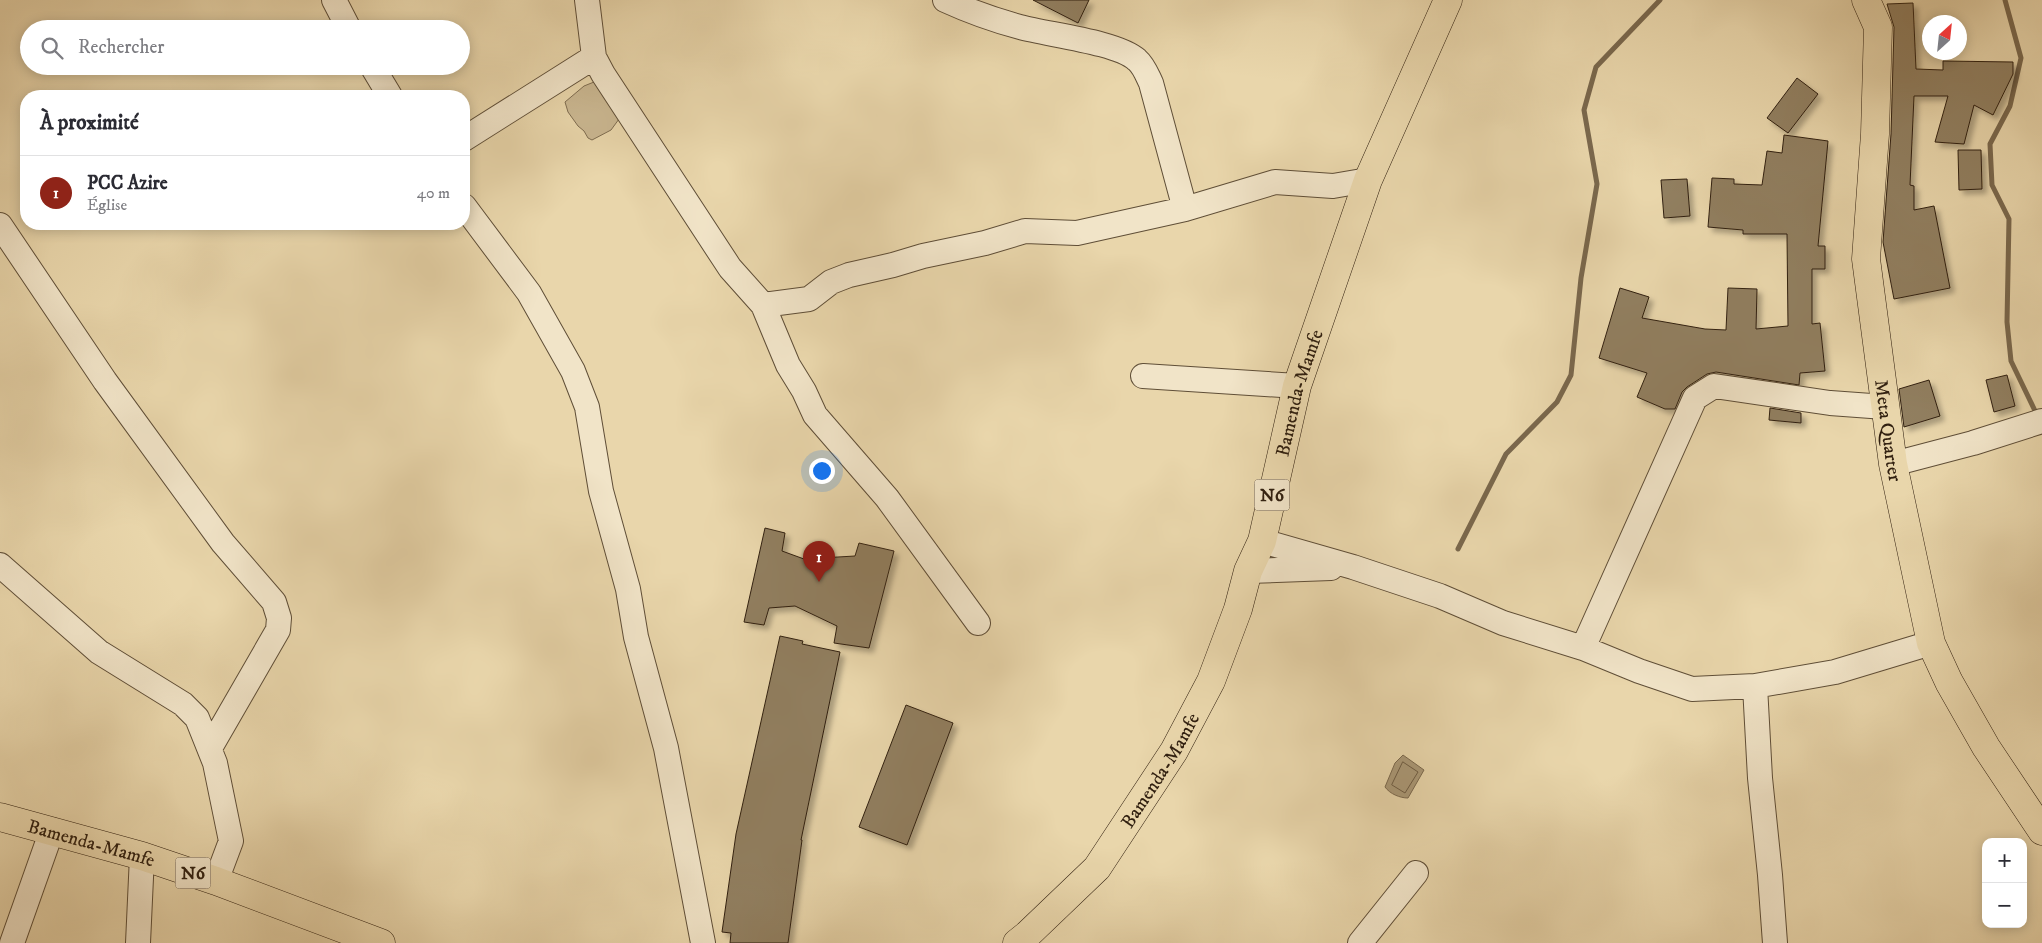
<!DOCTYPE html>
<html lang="fr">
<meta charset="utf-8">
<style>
body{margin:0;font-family:"IM FELL DW Pica",serif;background:#f2f2f3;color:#2b2b33}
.controls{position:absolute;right:15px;bottom:15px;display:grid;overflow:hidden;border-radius:10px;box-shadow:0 2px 12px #0003}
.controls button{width:45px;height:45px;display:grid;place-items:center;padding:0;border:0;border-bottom:1px solid #e1e1e2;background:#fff;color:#2b2b33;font:25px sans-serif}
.compass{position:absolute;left:1922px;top:15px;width:45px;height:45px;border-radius:50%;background:#fff;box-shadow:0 2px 12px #0003;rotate:27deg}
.you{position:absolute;left:821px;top:470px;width:18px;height:18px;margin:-12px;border:4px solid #fff;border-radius:50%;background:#1a73e8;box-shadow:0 0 0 8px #1a73e833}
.badge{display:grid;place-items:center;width:32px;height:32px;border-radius:50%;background:#8f2418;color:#fff;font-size:16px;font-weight:700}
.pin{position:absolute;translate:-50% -41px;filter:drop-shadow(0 1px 2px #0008)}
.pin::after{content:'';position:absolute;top:26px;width:18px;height:15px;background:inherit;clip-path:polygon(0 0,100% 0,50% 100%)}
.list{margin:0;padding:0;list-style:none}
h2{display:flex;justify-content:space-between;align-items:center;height:65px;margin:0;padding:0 20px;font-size:21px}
h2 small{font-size:16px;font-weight:400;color:#7c7c81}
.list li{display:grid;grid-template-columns:32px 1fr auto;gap:15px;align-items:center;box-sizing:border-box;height:75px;padding:0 20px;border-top:1px solid #e1e1e2}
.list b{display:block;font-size:19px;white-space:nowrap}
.list p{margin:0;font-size:16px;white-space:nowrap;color:#7c7c81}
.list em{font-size:16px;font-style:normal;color:#7c7c81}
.icon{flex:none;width:28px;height:28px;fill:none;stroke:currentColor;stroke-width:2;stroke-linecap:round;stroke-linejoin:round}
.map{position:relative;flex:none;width:2042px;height:943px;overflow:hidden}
.search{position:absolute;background:#fff;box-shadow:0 2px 12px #0003;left:20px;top:20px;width:450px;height:55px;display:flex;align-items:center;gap:12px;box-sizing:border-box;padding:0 18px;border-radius:28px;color:#7c7c81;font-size:19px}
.panel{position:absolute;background:#fff;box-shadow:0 2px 12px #0003;left:20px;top:90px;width:450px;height:140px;border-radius:20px}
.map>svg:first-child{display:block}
.green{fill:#cab791;stroke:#7e6c50}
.water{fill:#aa9876;stroke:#7a684d}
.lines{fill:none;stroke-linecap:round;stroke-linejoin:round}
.shore{stroke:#6e5c43;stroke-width:1}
.stream{stroke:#7a684d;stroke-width:5}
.building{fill:#917f61;stroke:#312010;filter:url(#shadow)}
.minor-casing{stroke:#5f4e37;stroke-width:26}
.major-casing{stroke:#312010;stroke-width:29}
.highway-casing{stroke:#312010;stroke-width:29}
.minor{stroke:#f1e4c8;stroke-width:24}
.major{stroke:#e9d6ab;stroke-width:28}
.highway{stroke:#e9d6ab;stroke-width:28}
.labels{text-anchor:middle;stroke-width:4;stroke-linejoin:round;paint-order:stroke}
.shield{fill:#f1e4c8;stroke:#6b5b47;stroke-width:1}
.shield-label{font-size:18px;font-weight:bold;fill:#312010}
.street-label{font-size:19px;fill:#312010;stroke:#f1e4c8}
</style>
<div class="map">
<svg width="2042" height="943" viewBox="0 0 2042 943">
<defs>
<filter id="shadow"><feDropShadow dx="4.5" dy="4.5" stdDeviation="2.5" flood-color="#0004"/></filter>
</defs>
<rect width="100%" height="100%" fill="#e9d6ab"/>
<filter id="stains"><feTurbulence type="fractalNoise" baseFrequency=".004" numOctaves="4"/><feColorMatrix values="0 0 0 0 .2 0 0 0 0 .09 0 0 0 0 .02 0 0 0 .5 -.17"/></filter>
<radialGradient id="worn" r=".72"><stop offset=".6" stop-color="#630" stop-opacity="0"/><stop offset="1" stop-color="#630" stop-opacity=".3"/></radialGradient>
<path class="green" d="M594 82 619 119 611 130 592 140 588 138 584 131 578 126 568 112 565 102 584 86Z"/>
<path class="water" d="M1403 755 1424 770 1408 798C1400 798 1390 794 1385 787L1395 763Z"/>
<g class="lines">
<path class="shore" d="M1403 762 1418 772 1405 793 1392 785Z"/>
<path class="stream" d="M2005 0 2021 58 2010 106 1990 144 1992 185 2009 219 2007 322 2011 361 2038 417
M1458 549 1506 454 1557 402 1571 375 1581 278 1597 184 1584 110 1596 67 1660 0"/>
</g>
<path class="building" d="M1033 0H1089L1078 23Z
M1913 3 1916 69 1943 70V61L2013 62V74L1993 115 1974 105 1964 144 1935 142 1948 96H1914L1910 185 1914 186V210L1934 206 1950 288 1894 299 1883 242 1891 134 1894 27 1887 4Z
M1797 78 1818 94 1788 133 1767 118Z
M1784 135 1828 141 1818 246H1825V269H1812V324L1820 323 1825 371 1800 373 1799 385 1716 372 1707 374 1687 387 1682 392 1675 409H1665L1637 397 1647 373 1599 358 1620 288 1649 297 1642 318 1705 329 1726 330 1728 288 1757 289 1756 329 1788 326 1787 234H1743V230L1708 227 1712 178 1734 179V184L1762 185 1767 151 1782 153Z
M1958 150H1981L1982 189 1959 190Z
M1687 179 1690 216 1664 218 1661 180Z
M2007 375 2015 406 1994 412 1986 380Z
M1929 380 1940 416 1904 427 1899 389Z
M1770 408 1801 413V423L1769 420Z
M765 528 785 533 782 551 804 559 855 556 859 543 894 551 869 648 834 643 837 626 795 606 769 608 764 625 744 622Z
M780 636 803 641 802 644 840 652 801 840H802L788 943H730L731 933 722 932 736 834Z
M906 705 953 723 907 845 859 827Z"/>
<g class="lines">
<defs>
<path id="minor" d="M334 0 349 29
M587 0 594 57 603 74 730 268 763 305 788 365 804 391 815 415 887 498 978 623
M945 0C969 11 994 20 1020 27 1049 35 1117 42 1137 60 1144 66 1147 75 1151 83L1185 209
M372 66 390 96
M464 139 594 57
M464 206 529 293 573 371 587 407 601 491 628 589 636 637 666 748 703 943
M0 225 105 381 223 543 274 602 279 618 278 630 210 748
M763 305 809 299 831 282 849 275 893 265 923 256 985 243 1025 231 1077 233 1185 209 1275 182 1333 186 1368 180
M1143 376 1297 386
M1893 464 1973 443 2042 421
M1262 541 1353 567 1440 596 1503 623 1583 648 1639 671 1692 689 1755 686 1835 672 1931 643
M0 565 99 652 183 704 197 718 215 763 231 841 216 881
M1248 571 1331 568
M1583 648 1695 398 1714 386 1830 403 1885 407
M1755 686 1760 778 1770 875 1775 943
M12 943 52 830
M138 943 142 856
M1360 943 1416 873"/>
<g id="major">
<path id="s1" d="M1866 0 1878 27 1875 134 1866 259 1893 464 1931 643 1949 682 1986 747 2042 831"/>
</g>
<g id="highway">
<path id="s2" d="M0 817 142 856 216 881 381 943"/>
<path id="s3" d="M1017 943 1027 935 1097 868 1174 751 1211 681 1238 609 1248 571 1262 541 1297 386 1368 180 1448 0"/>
</g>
</defs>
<use href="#minor" class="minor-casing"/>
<use href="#major" class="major-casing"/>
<use href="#highway" class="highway-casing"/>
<use href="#minor" class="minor"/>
<use href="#major" class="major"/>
<use href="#highway" class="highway"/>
</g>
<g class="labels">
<g class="shield">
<rect x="1254.5" y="479.5" width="35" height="31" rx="4"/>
<rect x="175.5" y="857.5" width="35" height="31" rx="4"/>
</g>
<g class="shield-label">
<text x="1272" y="501">N6</text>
<text x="193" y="879">N6</text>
</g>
<g class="street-label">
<text dy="7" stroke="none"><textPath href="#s3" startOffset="631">Bamenda-Mamfe</textPath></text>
<text dy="7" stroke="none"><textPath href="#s1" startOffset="435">Meta Quarter</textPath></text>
<text dy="7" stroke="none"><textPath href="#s3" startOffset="226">Bamenda-Mamfe</textPath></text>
<text dy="7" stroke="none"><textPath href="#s2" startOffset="95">Bamenda-Mamfe</textPath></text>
</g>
</g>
<rect width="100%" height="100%" filter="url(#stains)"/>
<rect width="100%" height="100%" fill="url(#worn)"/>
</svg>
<div class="controls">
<button>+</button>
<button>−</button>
</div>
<svg class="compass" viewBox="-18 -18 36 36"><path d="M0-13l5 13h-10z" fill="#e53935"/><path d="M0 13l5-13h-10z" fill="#7c7c81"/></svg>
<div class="you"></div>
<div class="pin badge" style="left:819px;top:582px">1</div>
<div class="search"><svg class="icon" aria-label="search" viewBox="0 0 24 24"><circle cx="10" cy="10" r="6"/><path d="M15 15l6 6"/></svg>Rechercher</div>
<section class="panel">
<h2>À proximité<small></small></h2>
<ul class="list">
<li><span class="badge">1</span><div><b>PCC Azire</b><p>Église</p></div><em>40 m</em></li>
</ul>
</section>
</div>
